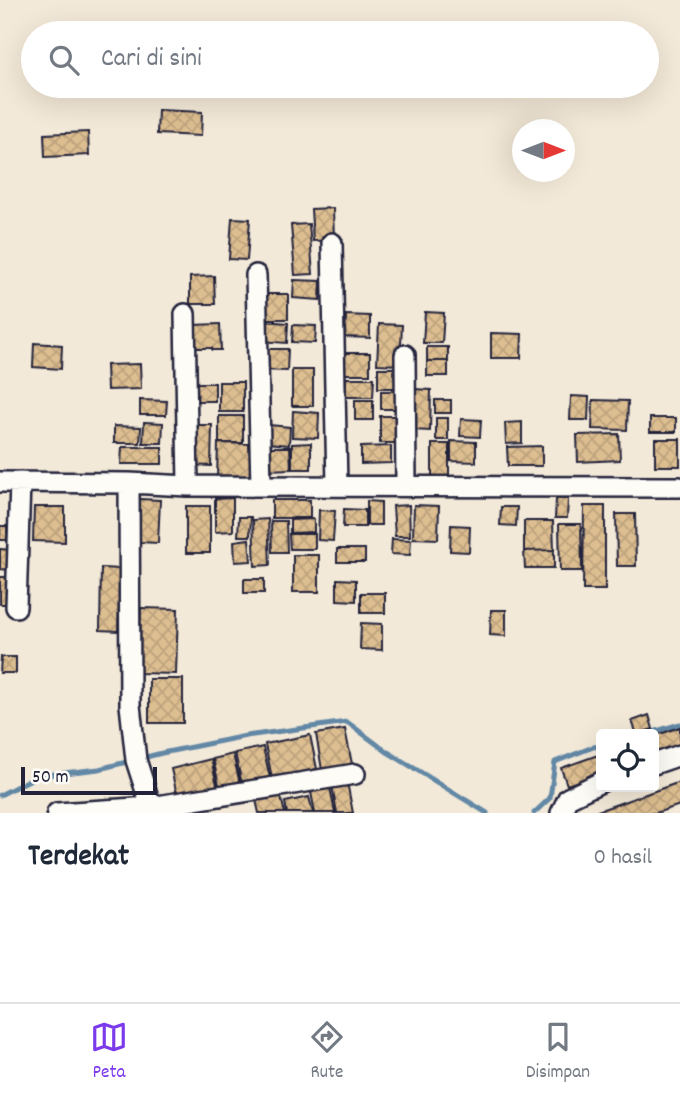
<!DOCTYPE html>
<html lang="id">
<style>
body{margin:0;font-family:Dekko,sans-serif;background:#f6f6f7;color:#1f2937}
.controls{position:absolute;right:21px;bottom:21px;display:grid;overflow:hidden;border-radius:7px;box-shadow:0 7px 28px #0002}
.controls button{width:63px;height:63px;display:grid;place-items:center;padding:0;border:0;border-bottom:2px solid #e0e1e3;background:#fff;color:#1f2937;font:35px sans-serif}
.compass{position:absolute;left:512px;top:119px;width:63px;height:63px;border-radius:50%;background:#fff;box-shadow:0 7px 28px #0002;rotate:90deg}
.scale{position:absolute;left:21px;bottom:18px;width:136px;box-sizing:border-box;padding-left:7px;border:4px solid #22223b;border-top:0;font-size:19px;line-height:24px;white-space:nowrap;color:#22223b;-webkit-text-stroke:5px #fdfcf7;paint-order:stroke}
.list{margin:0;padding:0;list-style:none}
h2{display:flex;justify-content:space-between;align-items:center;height:91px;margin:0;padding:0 28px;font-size:30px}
h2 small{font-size:23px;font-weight:400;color:#747a83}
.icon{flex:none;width:38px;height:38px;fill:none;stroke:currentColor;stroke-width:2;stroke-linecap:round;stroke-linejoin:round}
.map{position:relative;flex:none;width:680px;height:813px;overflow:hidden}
.search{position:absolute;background:#fff;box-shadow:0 7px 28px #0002;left:21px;right:21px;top:21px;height:77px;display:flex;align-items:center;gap:18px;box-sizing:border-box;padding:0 24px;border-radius:38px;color:#747a83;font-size:26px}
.sheet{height:189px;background:#fff}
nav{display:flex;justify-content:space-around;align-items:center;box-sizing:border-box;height:98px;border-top:2px solid #e0e1e3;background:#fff;font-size:19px;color:#747a83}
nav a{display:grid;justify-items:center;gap:4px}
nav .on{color:#7c3aed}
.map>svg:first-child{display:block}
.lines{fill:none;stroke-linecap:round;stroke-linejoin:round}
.stream{stroke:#6288a6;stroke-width:5}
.building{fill:url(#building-cross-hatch);stroke:#22223b;stroke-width:2}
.street-casing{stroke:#22223b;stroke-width:24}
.street{stroke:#fdfcf7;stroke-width:19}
</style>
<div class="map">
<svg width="680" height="813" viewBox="0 0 680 813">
<defs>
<pattern id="building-cross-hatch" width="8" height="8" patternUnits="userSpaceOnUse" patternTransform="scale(1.75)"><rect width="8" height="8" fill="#ddbe90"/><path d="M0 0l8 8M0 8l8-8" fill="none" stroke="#bda37d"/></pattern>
</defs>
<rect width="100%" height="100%" fill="#f3e9d8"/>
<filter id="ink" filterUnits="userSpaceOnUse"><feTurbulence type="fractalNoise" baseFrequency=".0143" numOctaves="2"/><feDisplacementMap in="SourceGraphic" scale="14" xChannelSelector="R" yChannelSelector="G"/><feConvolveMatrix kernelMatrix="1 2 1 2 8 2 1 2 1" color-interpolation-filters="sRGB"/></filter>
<g filter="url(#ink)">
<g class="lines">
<path class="stream" d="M647 734 680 724
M0 795 37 776 99 769 162 753 246 736 347 722 386 751 487 813
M534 813 550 798 555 762 593 747 601 746"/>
</g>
<path class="building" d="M158 110 202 112 201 136 157 134Z
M88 132 89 155 45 157 44 134Z
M333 208 334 240 313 241 311 209Z
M232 218 250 219 247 260 229 259Z
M309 224 313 274 295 275 291 225Z
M214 276 215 304H190V277Z
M294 280 321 281 320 300 293 298Z
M262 294H288V319H262Z
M425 312 444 313 442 343H423Z
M346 315 370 316V338L345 337Z
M263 321 288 323 287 343 261 341Z
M220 324 221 350H212V348H193L192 325Z
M379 324 402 325 400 365 377 364Z
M293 325 316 326 315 343 292 342Z
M491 333 522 334 521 358H491Z
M34 343 62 345 61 369 33 367Z
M427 347H448V361H427Z
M261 349H288L287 371 260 370Z
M340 353H370V374H340Z
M427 361H448V376H427Z
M140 364 141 389 107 390 106 365Z
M378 368H403V388H378Z
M292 370H313V406H292Z
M346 378H374L373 397H346Z
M219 382H243V412H219Z
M191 383H215V401H191Z
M414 389 431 390 430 431 413 430Z
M381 391H404V409H381Z
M571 396 589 397 588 420H570Z
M140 400 167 401 166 415H140Z
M355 400H373V420H355Z
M435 400H451V413H435Z
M593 400 628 401 627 430 592 429Z
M293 411 319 413 318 438 292 437Z
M219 416H243V443H219Z
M380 416H400V443H380Z
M436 418H448V440H436Z
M650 418H676V432H650Z
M461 419 481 420 480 437 460 436Z
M144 422 163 423 162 443H143Z
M522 422V443L506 444 505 423Z
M188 425H212L211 466 188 465Z
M269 425 290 427 289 445 267 443Z
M114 426 141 427 140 443H114Z
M619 434 620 460 578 462 577 435Z
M655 439H680V466H655Z
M451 441 476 442V462L451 461Z
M218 443 252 444V478H217Z
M311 443V469H292V444Z
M432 444H449V476H432Z
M391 446V463L361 464V447Z
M542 446V466H508L507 447Z
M122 447H162V464H121Z
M267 447H290L291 469 267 470Z
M233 498V531L215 532V499Z
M140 499 160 500 158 543 139 542Z
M556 499H568L567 518H555Z
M272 500H310V518H272Z
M367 501 381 502V525H367Z
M409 505 410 536H395L393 506Z
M414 505 439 506 438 539 413 538Z
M186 506H210V553H186Z
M584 506H605V590H583Z
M34 507H65V542L33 541Z
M501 507H517L516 526 500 525Z
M344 509 365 510V527H343Z
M319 510 335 511 333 541 318 540Z
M616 514H635L636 566H617Z
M239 517H251L250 536H238Z
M268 519 270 565 255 566 253 520Z
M314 519V532L290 533V520Z
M271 521H286L287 552H272Z
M524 521H553L554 550 524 551Z
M559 524H581L582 571H560Z
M451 525 470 526 469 552 450 551Z
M0 526H7V540H0Z
M289 534H315V549H290Z
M249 539 251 561 235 562 234 541Z
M392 539 411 540 410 555 391 554Z
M0 549 12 550 10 570 0 569Z
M337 549H365V562H337Z
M554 550V568H525L524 551Z
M293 555H319V592H293Z
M101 568 120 569 118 631 100 630Z
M0 577H12V604H0Z
M244 579H264V593H244Z
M337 579 356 580V601L337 600Z
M361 593H385V613H361Z
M141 608 178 609 176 674 139 673Z
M491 610H506V636L490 635Z
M361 623 382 624V650L360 649Z
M1 657H16V673H0Z
M149 679H183V723H149Z
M649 715 653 729 637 734 632 721Z
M680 727V745L654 754V736Z
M345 729 352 764 322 770 316 734Z
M310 735 317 769 272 778 265 744Z
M263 747 270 778 242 784 235 753Z
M233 754 240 784 220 789 213 759Z
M601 754V773L567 785 561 768Z
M211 759 218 789 178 799 171 769Z
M329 782 335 813H315L310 787Z
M347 782 353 813H337L332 785Z
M680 782V805L656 813H592Z
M280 794 285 813H259L256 800Z
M309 797 313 813H287L285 802Z"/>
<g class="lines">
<defs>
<path id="street" d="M332 243 337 486
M256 275 261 486
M185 314 188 486
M405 355 406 486
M0 482 129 483 188 486 680 487
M129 483 130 705 136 760 153 813
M16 607 20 482
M654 764 680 755
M57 813 151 807 355 774
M561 813 568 798 601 782"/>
</defs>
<use href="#street" class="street-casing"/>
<use href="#street" class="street"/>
</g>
</g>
</svg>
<div class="controls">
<button><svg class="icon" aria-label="locate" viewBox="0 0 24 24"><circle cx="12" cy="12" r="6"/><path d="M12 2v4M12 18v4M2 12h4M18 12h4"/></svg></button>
</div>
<svg class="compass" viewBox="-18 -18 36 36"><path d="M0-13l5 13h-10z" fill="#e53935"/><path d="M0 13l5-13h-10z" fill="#747a83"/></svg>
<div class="scale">50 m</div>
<div class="search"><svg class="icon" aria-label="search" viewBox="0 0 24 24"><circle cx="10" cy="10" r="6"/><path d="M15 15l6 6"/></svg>Cari di sini</div>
</div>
<section class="sheet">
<h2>Terdekat<small>0 hasil</small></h2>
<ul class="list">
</ul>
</section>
<nav>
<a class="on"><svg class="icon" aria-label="map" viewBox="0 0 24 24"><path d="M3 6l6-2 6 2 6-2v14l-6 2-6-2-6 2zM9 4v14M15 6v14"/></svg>Peta</a>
<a><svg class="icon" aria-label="directions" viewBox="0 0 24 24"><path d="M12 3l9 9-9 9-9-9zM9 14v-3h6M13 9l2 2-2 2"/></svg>Rute</a>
<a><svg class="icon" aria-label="saved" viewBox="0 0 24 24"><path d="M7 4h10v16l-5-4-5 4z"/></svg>Disimpan</a>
</nav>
